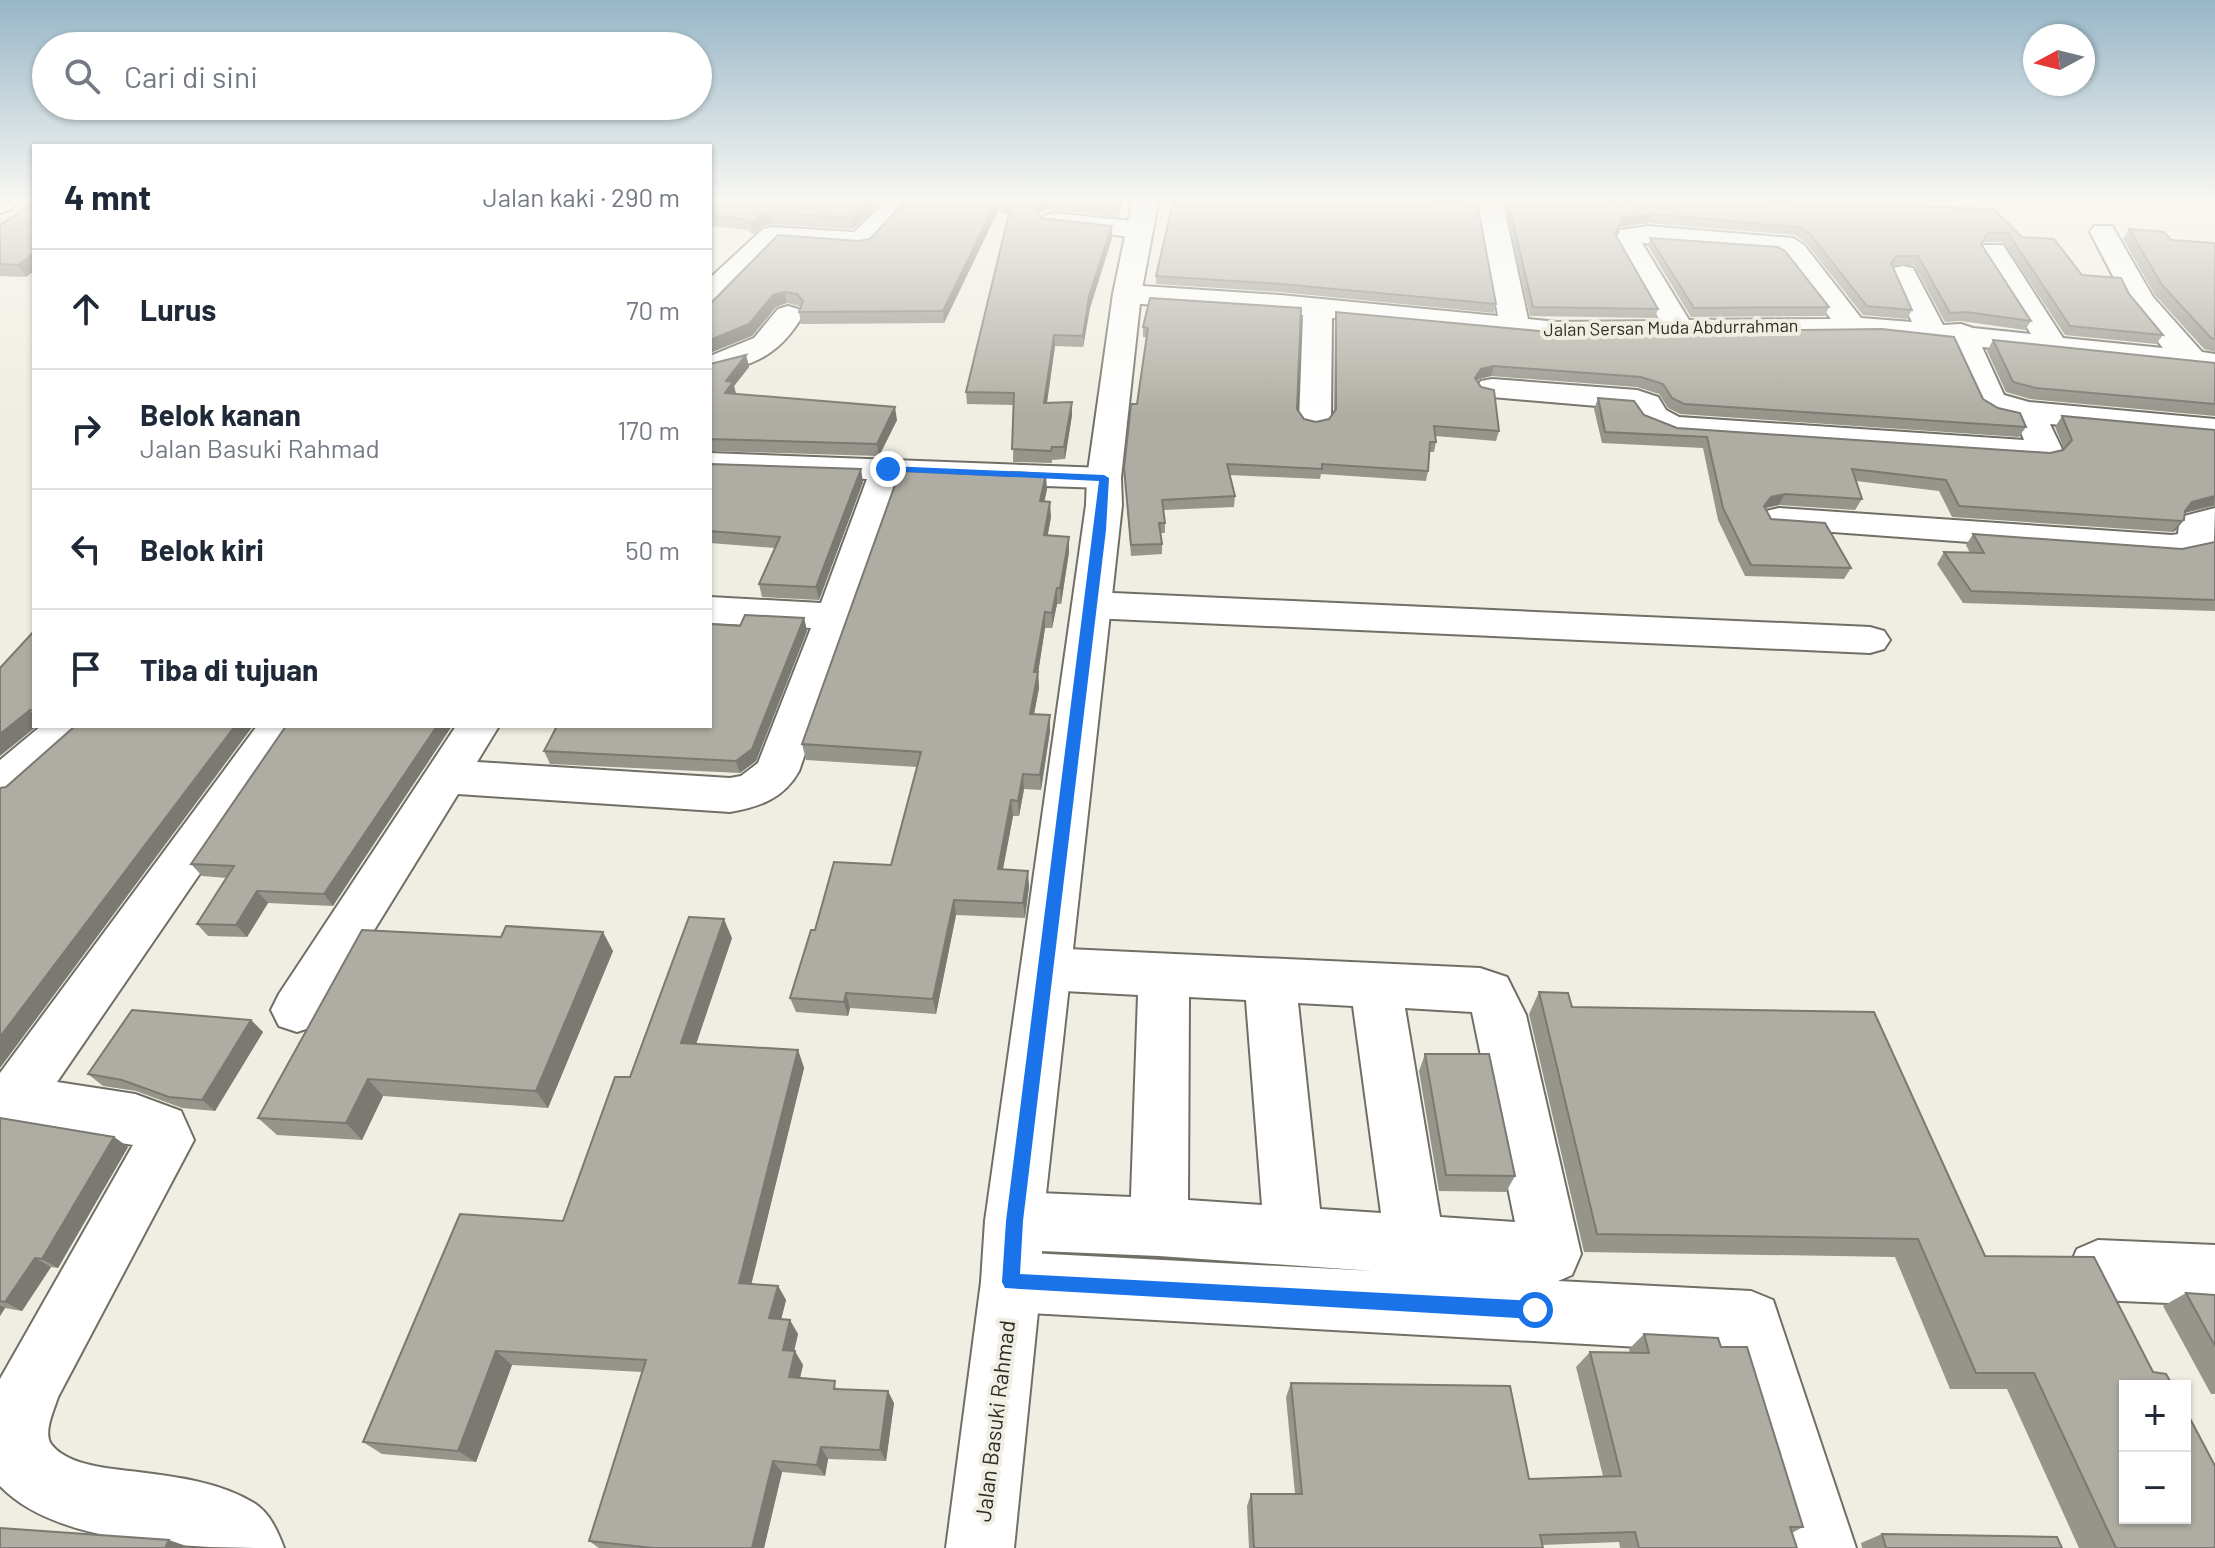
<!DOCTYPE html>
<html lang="id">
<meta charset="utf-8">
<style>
body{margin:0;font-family:Barlow,sans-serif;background:#f2f2f3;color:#1f2937}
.controls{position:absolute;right:24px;bottom:24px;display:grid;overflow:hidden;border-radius:0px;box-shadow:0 2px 6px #0004}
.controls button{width:72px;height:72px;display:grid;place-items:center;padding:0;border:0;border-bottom:2px solid #e0e1e3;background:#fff;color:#1f2937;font:40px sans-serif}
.compass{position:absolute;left:2023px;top:24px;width:72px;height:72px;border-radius:50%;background:#fff;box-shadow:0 2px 6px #0004;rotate:263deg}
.stop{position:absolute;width:24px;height:24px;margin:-18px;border:6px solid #1a73e8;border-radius:50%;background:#fff}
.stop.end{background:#1a73e8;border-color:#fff;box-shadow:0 2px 8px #0008}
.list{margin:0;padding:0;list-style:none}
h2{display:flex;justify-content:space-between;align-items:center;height:104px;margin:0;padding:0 32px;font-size:34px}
h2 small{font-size:26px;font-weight:400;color:#747a83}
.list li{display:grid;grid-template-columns:52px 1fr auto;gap:24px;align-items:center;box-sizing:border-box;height:120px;padding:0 32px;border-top:2px solid #e0e1e3}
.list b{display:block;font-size:30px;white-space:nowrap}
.list p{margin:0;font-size:26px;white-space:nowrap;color:#747a83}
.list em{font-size:26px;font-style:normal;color:#747a83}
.icon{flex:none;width:44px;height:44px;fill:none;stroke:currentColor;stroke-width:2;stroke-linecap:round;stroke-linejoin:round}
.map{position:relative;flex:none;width:2215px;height:1548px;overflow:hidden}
.search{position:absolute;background:#fff;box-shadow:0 2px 6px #0004;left:32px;top:32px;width:680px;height:88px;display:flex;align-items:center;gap:20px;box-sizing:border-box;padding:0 28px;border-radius:44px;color:#747a83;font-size:30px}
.panel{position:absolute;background:#fff;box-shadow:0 2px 6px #0004;left:32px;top:144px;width:680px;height:584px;border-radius:0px}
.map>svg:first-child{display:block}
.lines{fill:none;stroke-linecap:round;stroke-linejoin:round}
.minor-casing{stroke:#716f65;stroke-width:4}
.major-casing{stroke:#716f65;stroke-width:4}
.highway-casing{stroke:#716f65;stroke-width:4}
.minor{fill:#fff;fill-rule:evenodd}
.major{fill:#fff;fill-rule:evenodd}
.highway{fill:#fff;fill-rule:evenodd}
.wall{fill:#96958c}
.shaded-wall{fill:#7a7972}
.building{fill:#afada3;stroke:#7a7972;stroke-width:2}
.route{fill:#1a73e8}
.labels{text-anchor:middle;stroke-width:8;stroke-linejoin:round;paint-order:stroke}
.far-street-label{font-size:18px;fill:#2d2c28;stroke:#f0eee2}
.street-label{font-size:22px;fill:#2d2c28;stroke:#f0eee2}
</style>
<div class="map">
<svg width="2215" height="1548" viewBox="0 0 2215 1548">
<rect width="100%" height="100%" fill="#f0eee2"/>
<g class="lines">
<defs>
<path id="minor" d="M889 198H917L871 247 861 249 779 243 720 300 710 303V278L763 229 772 227 854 232Z
M1491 200 1500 203 1504 208 1528 319 1557 322 1660 321 1615 241 1620 230 1648 226 1793 238 1804 245 1861 318 1912 322 1889 274 1893 268 1903 266 1913 268 1943 325 1961 324 1973 328 2031 334 1979 251 1983 245H2003L2063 338 2163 348 2126 301 2090 232 2094 226H2112L2153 297 2202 352 2215 354V372L1982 347 2004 395 2029 402 2215 419V439L2050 424 2062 449 2055 458 2043 461 1673 436 1641 423 1632 409 1492 397 1481 395 1476 388 1481 381 1492 379 1637 390 1658 397 1666 410 1679 417 2024 440 2016 420 1993 415 1980 408 1951 344 1877 336 1557 340 1332 318 1331 419 1327 426 1315 429 1303 426 1299 419 1303 315 1127 303 1117 300 1113 294 1117 288 1127 285 1280 295 1498 316 1478 208 1482 203ZM1642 243 1776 252 1784 257 1831 319 1689 320Z
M1055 213 1140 222 1149 224 1153 230 1149 236 1140 238 1046 227 1042 221 1046 215Z
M788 306 798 309 803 315C779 356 755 364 710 375V356L754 338 778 309Z
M710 453 1104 468 1116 471 1121 478 1116 485 1104 488 901 481 799 771C784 798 760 807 730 812L458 794 315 1026 297 1032 279 1026 271 1010 279 994 456 726H499L477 762 730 778 741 776 758 763 811 628 710 623V597L821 603 867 479 710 473Z
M1779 508 2172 535 2178 534 2179 524 2184 516 2215 508 2214 542 2209 550 2172 557 1766 527 1761 519 1766 511Z
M1091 592 1870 627 1884 631 1890 640 1884 649 1870 653 1091 618 1077 614 1072 605 1077 596Z
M41 726H90L84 737 16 797 0 802V760Z
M257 726H301L57 1082 135 1094 181 1111 194 1140 58 1397C54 1410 43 1432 51 1444 63 1460 88 1465 106 1468 155 1475 211 1477 254 1503 270 1513 278 1532 284 1548 203 1548 59 1548 0 1486V1379L133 1145 0 1123V1073Z
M1046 948 1480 968 1507 977 1526 1015 1581 1254 1572 1275 1558 1281 1751 1291 1773 1300 1856 1548H1788L1729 1352 1011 1312 990 1303 981 1282 990 1261 1011 1252 1374 1271 1159 1256 1014 1250 993 1241 985 1221 993 1201 1014 1192 1131 1197 1138 995 1046 990 1028 984 1021 969 1028 954ZM1189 997 1246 1000 1262 1205 1188 1200ZM1298 1003 1353 1006 1381 1213 1320 1209ZM1405 1008 1472 1012 1515 1222 1440 1217Z
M2098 1240 2215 1245V1305L2098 1300 2077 1291 2068 1270 2077 1249Z"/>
<path id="major" d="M1133 198H1159L1141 294 1121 478 1122 505 1043 1221 1041 1282 1014 1548H946L981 1282 985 1221 1086 505 1087 478 1113 294Z"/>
<path id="highway" d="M0 198H24L9 210 0 213Z"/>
</defs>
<use href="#minor" class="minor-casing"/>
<use href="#major" class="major-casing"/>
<use href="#highway" class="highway-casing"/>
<use href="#minor" class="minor"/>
<use href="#major" class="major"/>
<use href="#highway" class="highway"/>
</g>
<path class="wall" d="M710 198H885L853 229 772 224 762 226 754 234 750 233 749 230 710 226Z
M908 198H1124L1118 217 1051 209 1041 211 1039 214 1041 218 1112 226V238L1090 308 1083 347 1055 346 1047 403 1072 402V415L1065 459 1052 460V463L1013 462 1014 405 967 404 966 392 1009 215 998 211 944 323 801 324 799 312 800 308 799 306 787 303 776 307 752 336 710 304 859 241 870 239Z
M1506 198H1558L1625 202 1623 198H1710L1711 199 1994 209 2022 237 2082 275 2129 294 2163 335 2156 344 2065 335 2003 242H1983L1982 244 2031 321 2025 330 1961 321 1945 322 1914 265 1892 266 1912 310 1907 319 1863 315 1806 243 1795 235 1648 223 1620 227 1616 235 1658 309 1655 318 1530 316 1504 204Z
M1372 200 1496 304 1494 313 1280 292 1156 284V276Z
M0 225 26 277 0 276Z
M2129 229 2171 240 2215 243V352L2204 349 2155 295 2123 239Z
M1650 238 1829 307 1825 316 1691 317 1648 246Z
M1150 298 1297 409 1304 419 1316 422 1329 419 1334 411 1335 321 1336 312 1983 399 2026 427 2019 437 1680 414 1668 408 1659 394 1637 387 1491 376 1479 379 1477 381 1499 431 1496 441 1435 436 1436 442 1434 452H1429L1428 471 1426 481 1321 474 1320 479 1229 475 1235 496 1234 507 1163 510 1165 523V533H1161L1162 544V554L1131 556 1124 468 1137 404 1147 337H1143V327Z
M1993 340 2215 363V416L2030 399 2006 392 1987 351Z
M746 355 749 367 734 386 736 394 897 420 879 456 710 451V364Z
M1598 398 1677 428 2050 453 2064 449 2055 427 2062 416 2215 430V506L2185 513 2175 531 2172 532 1952 517 1939 491 1856 481 1862 499 1855 510 1779 505 1765 508 1771 519 1851 568 1844 579 1745 576 1718 520 1703 448 1602 443 1594 409Z
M710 464 863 482 819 600 762 597 759 584 775 548 710 543Z
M1047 489 1044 502 1051 517 1047 536 1069 552 1061 604H1057L1052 628H1045L1038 672 1039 688 1034 714 1050 715V731L1041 790 1024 789 1019 816H1013L1003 869 1029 886 1025 918 956 915 936 1014 850 1008 848 1016 796 1012 790 998 815 930 891 865 917 767 806 760 802 744Z
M1973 534 2182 549 2215 542V611L1963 603 1937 564 1944 552 1970 553 1966 545Z
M804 618 807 631 756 761 740 773 550 764 544 751 740 626Z
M286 726 333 906 268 903 247 937 208 936 197 924 227 878 202 876 191 864Z
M732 938 696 1044 798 1050 804 1068 751 1284 778 1286 786 1300 781 1319 798 1334 794 1351 803 1365 800 1378 894 1403 886 1461 828 1459 825 1476 782 1472 764 1548H599L589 1541 642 1372 512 1365 476 1462 382 1454 363 1442 563 1221 630 1077Z
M613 951 548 1108 383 1096 362 1140 277 1135 258 1118Z
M1539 992 1572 1007 1985 1256 2215 1548H2079L2007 1389H1950L1895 1257 1584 1252 1529 1014Z
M251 1020 263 1032 215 1111 182 1108 136 1091 103 1086 88 1074Z
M1425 1054 1515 1176 1506 1192 1439 1191 1419 1071Z
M0 1118 114 1137 128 1147 58 1268 51 1267 22 1311 5 1308 0 1316Z
M2186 1293 2215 1295V1394H2211L2163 1306Z
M1644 1334 1721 1347 1803 1527 1792 1533 1797 1548H1620L1619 1542 1542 1545 1543 1548H1249L1247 1506 1251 1494H1295L1286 1397 1291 1383 1529 1479 1603 1476 1576 1367 1590 1352 1630 1353 1629 1349Z
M1882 1534 2062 1548H1862L1861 1543Z"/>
<path class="shaded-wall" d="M872 198H885L853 229 851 218Z
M1051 198V209L1041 211 1036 218 1035 207 1041 200Z
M1121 198H1124L1118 217 1119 206Z
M997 200 998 211 944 323 943 311Z
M770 213 772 224 762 226 754 234 751 223 760 215Z
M1651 214 1648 223 1620 227 1612 242 1622 218Z
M1112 226V238L1090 308 1083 347V336L1089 296Z
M34 253V271L26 277 18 265Z
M785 292 787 303 776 307 752 336 710 353V340L773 295Z
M1054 335 1055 346 1045 415 1044 403Z
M746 355 749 367 734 386 736 394 725 393 726 381Z
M1494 366 1491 376 1479 379 1473 388 1475 378 1481 369Z
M1072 402V415L1065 459 1064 447Z
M895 407 897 420 879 456 877 444Z
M861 469 863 482 819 600 816 587Z
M1046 474 1047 489 1041 517 1040 501Z
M1785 494 1779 505 1765 508 1764 506 1771 497Z
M2215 496 2214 505 2183 513 2192 502Z
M1050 502 1051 517 1045 551 1044 535Z
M2184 520 2175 531 2172 532 2181 521Z
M1069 537V552L1061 604 1060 588Z
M1057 588V604L1052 628V613Z
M1045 612V628L1038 674V672L1039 688 1031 730 1030 714 1034 672Z
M804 618 807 631 756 761 740 773 736 761Z
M30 710 34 715V726H37L0 756V734Z
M1050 715V731L1041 790 1040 775Z
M235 726H253L0 1068V1037Z
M437 726H452L333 906 324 894Z
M1023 774 1024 789 1019 816 1018 801Z
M1011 800 1013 816 1000 884 998 869Z
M1028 871 1029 886 1025 918 1023 903Z
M257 891 268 903 247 937 236 925Z
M954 900 956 915 936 1014 933 999Z
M724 919 732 938 690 1062 681 1043Z
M603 932 613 951 548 1108 536 1091Z
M846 993 850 1008 848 1016 844 1002Z
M251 1020 263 1032 215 1111 202 1100Z
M798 1050 804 1068 748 1298 739 1283Z
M368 1079 383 1096 362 1140 346 1123Z
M114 1137 128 1147 58 1268 42 1259Z
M35 1258 51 1267 22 1311 5 1302Z
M778 1286 786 1300 778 1332 769 1318Z
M0 1305 5 1308 0 1316Z
M790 1320 798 1334 791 1364 783 1350Z
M496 1351 512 1365 476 1462 458 1451Z
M795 1351 803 1365 797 1390 789 1377Z
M888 1391 894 1403 886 1461 880 1450Z
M821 1447 828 1459 825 1476 817 1465Z
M773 1461 782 1472 764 1548H752Z
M169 1540 192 1548H165Z"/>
<path class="building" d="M710 198H872L851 218 770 213 760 215 751 223 747 222 749 220 710 215Z
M908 198H1050L1041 200 1035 207 1041 218 1112 226 1089 296 1083 336 1054 335 1044 403 1072 402 1064 447H1052L1051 451 1012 449 1014 393 966 392 1011 205 997 200 943 311 799 312 803 301 797 294 785 292 773 295 749 324 710 340V304L778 235 859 241 870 239Z
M1052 198H1121L1119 206Z
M1174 198H1372V200L1477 202 1496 304 1281 284 1156 276Z
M1507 198H1558L1633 203 1630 198H1710L1711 199 1994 209 2022 237 2054 239 2082 275 2121 278 2129 294 2163 335 2070 326 2008 233H1988L1981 244 2031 321 1966 312 1950 313 1918 256H1897L1891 263 1912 310 1867 306 1810 234 1798 227 1651 214 1622 218 1615 234 1658 309 1533 307Z
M34 202V253L18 265 0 264V225Z
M2129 229 2164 232 2171 240 2215 243V339L2211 338 2162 285Z
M1650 238 1778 247 1785 251 1829 307 1694 308Z
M1150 298 1301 308 1297 409 1304 419 1316 422 1329 419 1336 409V312L1560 333 1882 329 1954 337 1983 399 1998 408 2020 413 2026 427 1684 404 1672 398 1663 384 1641 377 1494 366 1481 369 1475 378 1481 387 1494 390 1499 431 1434 426 1436 442H1430L1428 471 1322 464V469L1227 464 1235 496 1162 500 1165 523H1159L1162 544 1131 545 1124 468 1131 404H1137L1148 328 1143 327Z
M1993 340 2215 363V404L2036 388 2013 382Z
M746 355 726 381 733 382 725 393 895 407 877 444 710 439V364Z
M1598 398 1634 401 1644 415 1677 428 2050 453 2063 450 2072 440 2062 416 2215 430V496L2192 502 2185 511 2184 520 2181 521 1959 506 1946 480 1852 469 1862 499 1785 494 1771 497 1764 506 1771 519 1825 523 1851 568 1751 565 1723 508 1707 437 1605 432Z
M710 464 861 469 816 587 759 584 780 537 710 531Z
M900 471 1010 476 1011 472 1046 474 1040 501 1050 502 1044 535 1069 537 1060 588H1057L1052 613 1045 612 1034 672H1038L1030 714 1050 715 1040 775 1023 774 1018 801 1011 800 998 869 1028 871 1023 903 954 900 933 999 846 993 844 1002 790 998 811 930H815L834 862 891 865 921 752 802 744Z
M1973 534 2182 549 2215 542V600L1971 591 1944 552 1984 553Z
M745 615 804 618 752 749 736 761 544 751 557 726H710V624L740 626Z
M34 631V711L30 710 0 734V668Z
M75 726H235L0 1037V788L6 787Z
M286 726H437L324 894 257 891 236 925 197 924 234 866 191 864Z
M689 917 724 919 681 1043 798 1050 739 1283 778 1286 769 1318 790 1320 783 1350 795 1351 789 1377 835 1381 834 1389 888 1391 880 1450 821 1447 817 1465 773 1461 752 1548H653L589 1541 646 1360 496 1351 458 1451 363 1442 460 1214 563 1221 615 1077H630Z
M506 926 603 932 536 1091 368 1079 346 1123 258 1118 362 930 501 937Z
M1539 992 1568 993 1572 1007 1874 1012 1985 1256 2094 1257 2153 1372 2166 1374 2173 1386H2125V1518H2185V1409L2215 1466V1548H2116L2034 1373H1976L1918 1239 1597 1234Z
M132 1010 251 1020 202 1100 169 1097 122 1080 88 1074Z
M1425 1054H1489L1515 1176 1446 1175Z
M0 1118 114 1137 42 1259 35 1258 5 1302 0 1301Z
M2186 1293 2215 1295V1346Z
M1644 1334 1718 1338 1721 1347H1747L1803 1527H1790L1797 1548H1639L1635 1532 1540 1535 1543 1548H1254L1251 1494H1302L1291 1383 1510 1386 1529 1479 1621 1476 1590 1352 1649 1353Z
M0 1528 169 1540 165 1548H0Z
M1882 1534 2057 1537 2062 1548H1886Z"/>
<linearGradient id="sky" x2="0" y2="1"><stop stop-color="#97b6c8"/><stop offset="0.48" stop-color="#f8f7f2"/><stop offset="1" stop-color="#f8f7f2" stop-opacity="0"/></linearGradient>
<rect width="2215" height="415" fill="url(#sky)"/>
<path class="route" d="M888 466 1104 475 1109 478 1106 530 1023 1221 1020 1274 1535 1301 1542 1304 1544 1310 1542 1317 1535 1319 1005 1288 1002 1282 1006 1221 1099 481 885 471V467Z"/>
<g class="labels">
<g class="far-street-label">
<text transform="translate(1671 328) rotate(-1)" y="6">Jalan Sersan Muda Abdurrahman</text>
</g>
<g class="street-label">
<text transform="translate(995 1421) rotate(-83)" y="8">Jalan Basuki Rahmad</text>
</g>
</g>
</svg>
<div class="controls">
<button>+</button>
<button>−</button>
</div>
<svg class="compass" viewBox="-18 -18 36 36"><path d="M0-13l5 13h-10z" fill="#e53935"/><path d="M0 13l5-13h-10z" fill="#747a83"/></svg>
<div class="stop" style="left:1535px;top:1310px"></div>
<div class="stop end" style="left:888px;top:469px"></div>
<div class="search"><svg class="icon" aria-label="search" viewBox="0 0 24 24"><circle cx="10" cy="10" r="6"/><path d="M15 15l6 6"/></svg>Cari di sini</div>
<section class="panel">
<h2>4 mnt<small>Jalan kaki · 290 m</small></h2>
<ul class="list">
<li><svg class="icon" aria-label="ahead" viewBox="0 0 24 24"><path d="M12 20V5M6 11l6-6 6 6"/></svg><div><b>Lurus</b></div><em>70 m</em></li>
<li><svg class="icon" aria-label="right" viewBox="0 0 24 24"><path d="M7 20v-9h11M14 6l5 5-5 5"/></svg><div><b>Belok kanan</b><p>Jalan Basuki Rahmad</p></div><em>170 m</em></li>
<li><svg class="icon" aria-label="left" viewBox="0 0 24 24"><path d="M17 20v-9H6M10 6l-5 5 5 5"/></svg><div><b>Belok kiri</b></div><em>50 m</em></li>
<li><svg class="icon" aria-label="arrive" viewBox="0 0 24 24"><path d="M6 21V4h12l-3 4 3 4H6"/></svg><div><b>Tiba di tujuan</b></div></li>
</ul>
</section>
</div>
